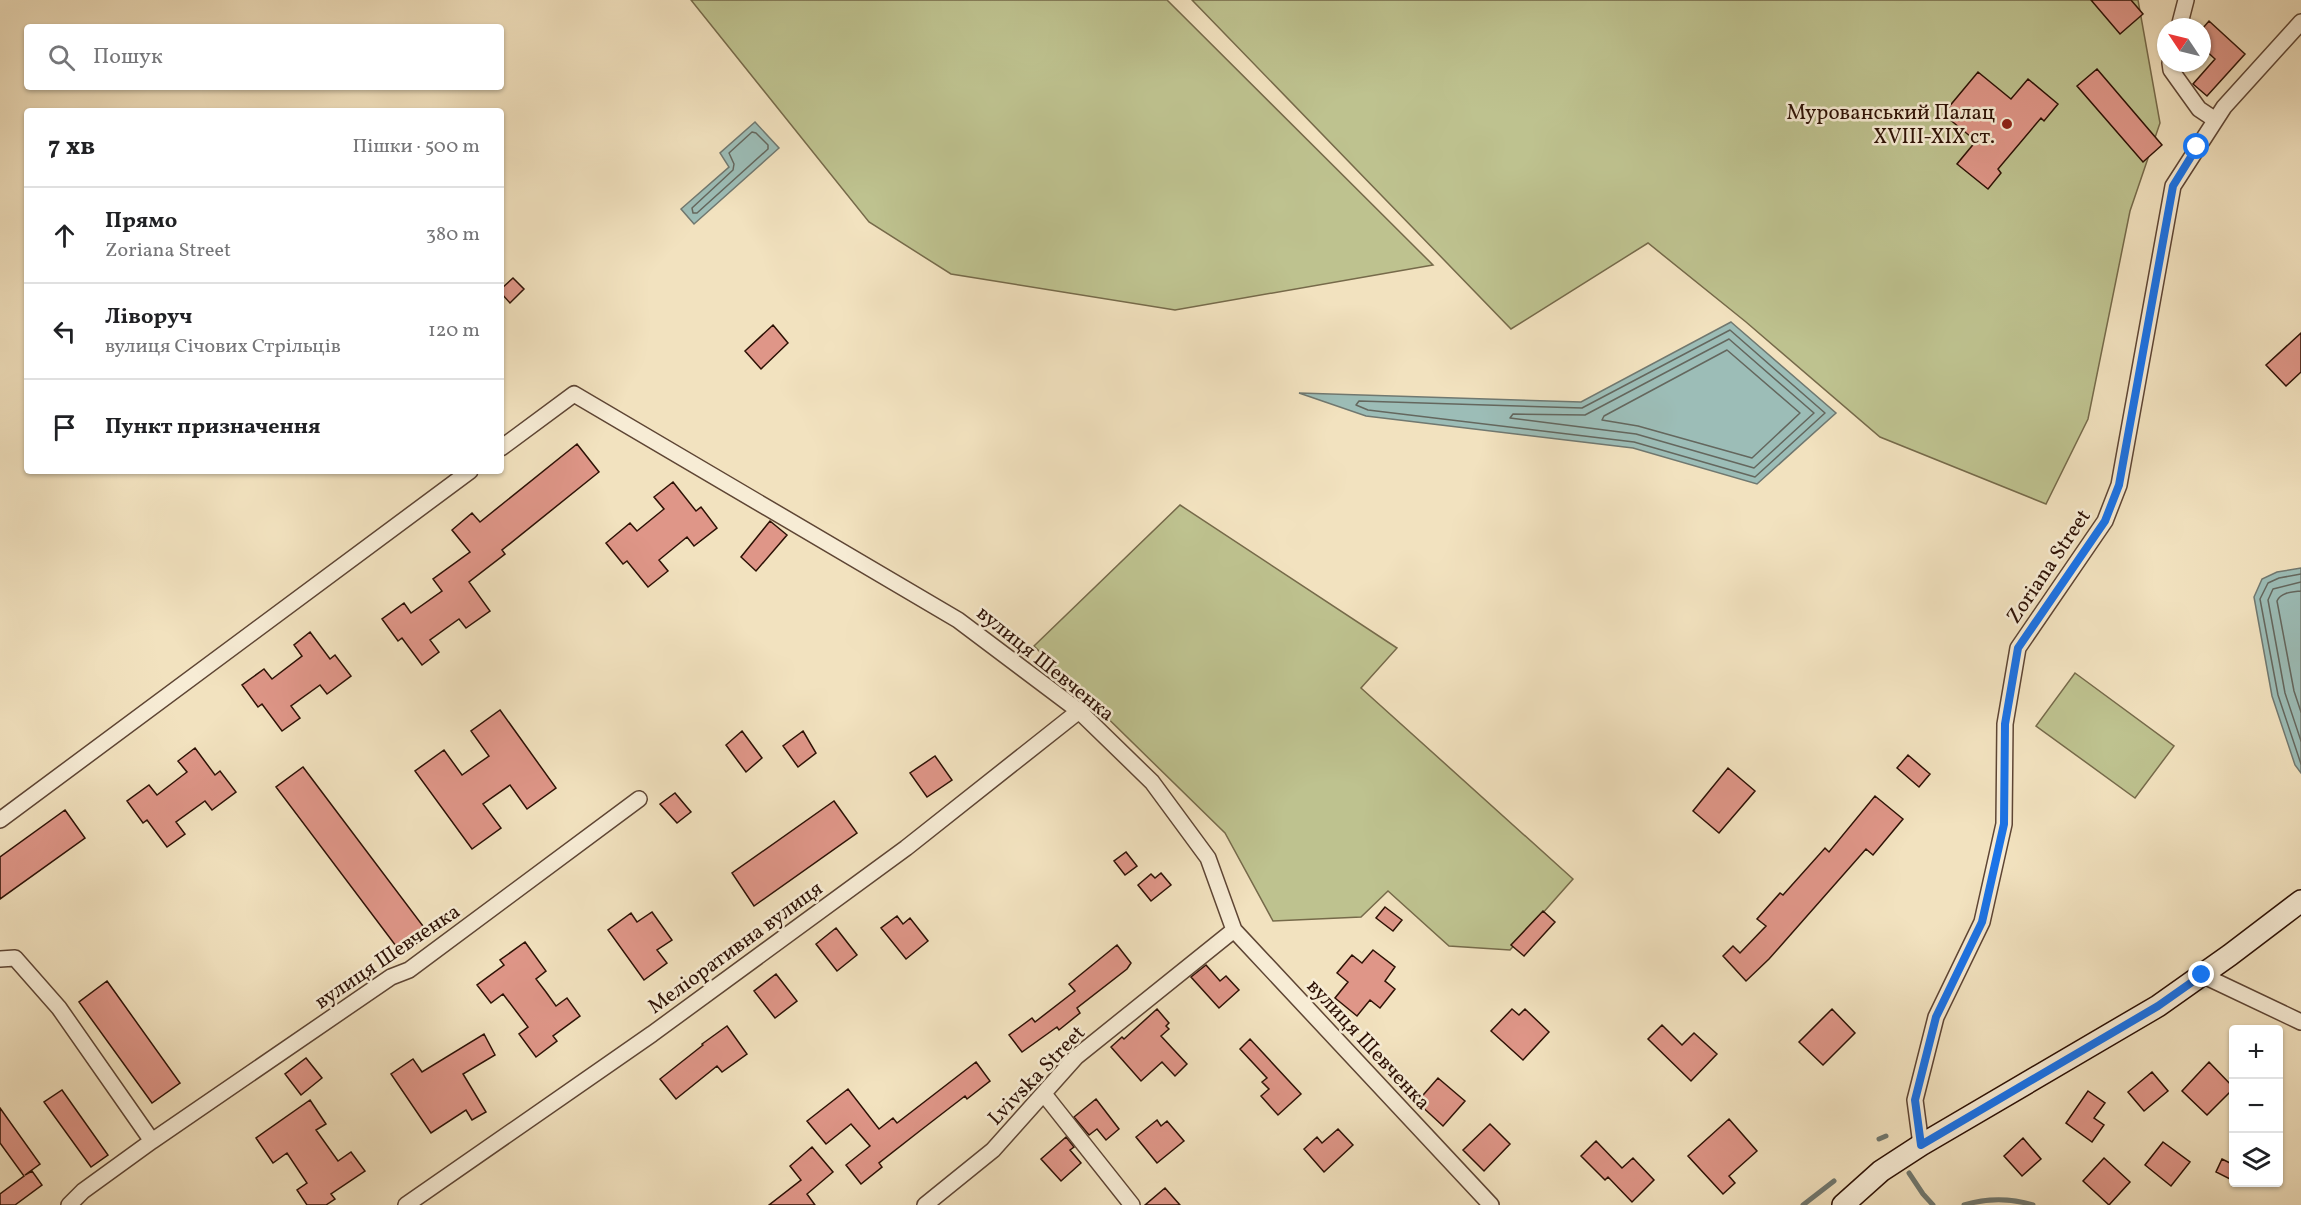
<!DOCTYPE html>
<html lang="uk">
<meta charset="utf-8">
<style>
body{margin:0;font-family:Vollkorn,serif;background:#f6f6f6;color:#202124}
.controls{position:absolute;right:18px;bottom:18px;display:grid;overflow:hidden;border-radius:6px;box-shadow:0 2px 4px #0004}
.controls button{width:54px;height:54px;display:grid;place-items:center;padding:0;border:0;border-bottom:2px solid #e0e0e0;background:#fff;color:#202124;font:30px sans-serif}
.compass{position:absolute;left:2157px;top:18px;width:54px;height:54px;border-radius:50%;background:#fff;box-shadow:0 2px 4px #0004;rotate:305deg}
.stop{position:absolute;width:18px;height:18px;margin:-14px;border:4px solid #1a73e8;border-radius:50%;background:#fff}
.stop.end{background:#1a73e8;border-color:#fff;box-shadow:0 2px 6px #0008}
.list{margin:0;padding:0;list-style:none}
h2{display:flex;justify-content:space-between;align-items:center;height:78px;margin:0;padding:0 24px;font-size:26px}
h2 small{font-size:20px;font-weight:400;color:#757577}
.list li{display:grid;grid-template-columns:39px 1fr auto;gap:18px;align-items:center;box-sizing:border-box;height:96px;padding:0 24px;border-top:2px solid #e0e0e0}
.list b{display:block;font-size:22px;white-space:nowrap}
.list p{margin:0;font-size:20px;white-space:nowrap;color:#757577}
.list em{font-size:20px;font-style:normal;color:#757577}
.icon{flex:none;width:33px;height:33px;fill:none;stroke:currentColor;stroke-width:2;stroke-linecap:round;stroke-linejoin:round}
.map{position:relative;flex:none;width:2301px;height:1205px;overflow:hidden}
.search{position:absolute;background:#fff;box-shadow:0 2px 4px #0004;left:24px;top:24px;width:480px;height:66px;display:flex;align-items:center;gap:15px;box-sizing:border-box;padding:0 21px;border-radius:6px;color:#757577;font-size:22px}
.panel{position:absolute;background:#fff;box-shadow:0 2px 4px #0004;left:24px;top:108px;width:480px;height:366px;border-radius:6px}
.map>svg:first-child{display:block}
.green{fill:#bec28f;stroke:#766a4a;stroke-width:1.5}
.water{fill:#9cbdb7;stroke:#707870;stroke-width:1.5}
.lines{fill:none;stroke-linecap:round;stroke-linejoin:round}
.shore{stroke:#64675e;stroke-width:1.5}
.stream{stroke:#707870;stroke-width:5}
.building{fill:#df9688;stroke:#2d1105;stroke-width:1.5}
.street-casing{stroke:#5e4534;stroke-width:18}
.secondary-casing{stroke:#2d1105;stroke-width:24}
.street{stroke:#f7ecd5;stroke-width:15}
.secondary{stroke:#f7ecd5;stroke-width:21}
.route{stroke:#1a73e8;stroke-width:8}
.poi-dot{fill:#8f2418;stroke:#f7ecd5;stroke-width:2}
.labels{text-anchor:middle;stroke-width:5;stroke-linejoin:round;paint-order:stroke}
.poi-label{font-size:21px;fill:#2d1105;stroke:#f7ecd5;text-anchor:end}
.street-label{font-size:21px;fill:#2d1105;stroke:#f7ecd5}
</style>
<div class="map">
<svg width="2301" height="1205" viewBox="0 0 2301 1205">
<rect width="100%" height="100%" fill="#f2e2bf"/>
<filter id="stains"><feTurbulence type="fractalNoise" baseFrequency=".00333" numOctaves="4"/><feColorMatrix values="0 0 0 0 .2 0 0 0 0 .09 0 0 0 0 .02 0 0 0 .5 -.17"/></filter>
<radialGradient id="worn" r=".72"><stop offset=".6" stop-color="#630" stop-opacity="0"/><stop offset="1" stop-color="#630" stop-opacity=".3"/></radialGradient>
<path class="green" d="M691 0H1167L1433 265 1175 310 951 274 869 222Z
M1192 0H2138L2160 123 2130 211 2088 419 2046 504 1880 437 1746 322 1648 243 1511 329Z
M1180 505 1397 648 1361 688 1573 879 1510 950 1449 946 1388 891 1361 917 1273 921 1225 833 1034 646Z
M2075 673 2174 746 2135 798 2036 726Z"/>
<path class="water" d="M755 122 779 148 694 224 681 209 729 167 720 153Z
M1731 322 1836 413 1757 484 1633 448 1366 416 1299 393 1581 402Z
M2301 568V773L2295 765 2272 696 2254 597 2262 579 2277 572Z"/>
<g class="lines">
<path class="shore" d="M752 132 756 133 768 145V149L697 213H693L692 208 733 170 734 164 729 153Z
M1730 330 1825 413 1755 477 1634 442 1368 410 1356 405 1359 401 1582 408Z
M1729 339 1814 413 1754 468 1636 434 1510 418 1513 414 1585 415Z
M1727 350 1800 413 1752 458 1638 426 1602 420 1604 416Z
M2301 574 2279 578 2268 583 2260 599 2278 695 2301 764
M2301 582 2273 589 2268 600 2285 693 2301 741
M2301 591C2293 592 2281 592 2277 601L2294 691 2301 712"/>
<path class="stream" d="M1879 1139 1886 1136
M1909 1173 1923 1194 1933 1205
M1803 1205 1834 1181
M1964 1205C1987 1198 2010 1198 2033 1205"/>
</g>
<path class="building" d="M2091 0H2131L2143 14 2120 34Z
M2209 21 2245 54 2207 96 2193 84 2215 59 2202 47V29Z
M2097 69 2162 145 2143 162 2077 86Z
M1978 72 2011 99 2028 79 2058 104 2044 121 2041 118 1998 169 2001 173 1988 189 1957 164 1976 141 1943 114Z
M513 278 524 289 510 303 501 293V289Z
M773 325 788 343 761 369 745 351Z
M2301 333V372L2286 386 2266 365Z
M577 444 599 472 502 550 505 554 469 582 490 611 466 628 459 619 430 640 439 652 422 665 402 638 398 641 382 619 404 603 411 613 442 591 433 579 470 552 452 530 472 513 480 522Z
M673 482 696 511 701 507 717 528 694 546 687 537 659 560 668 571 648 587 627 561 623 564 606 543 630 523 637 531 664 509 654 497Z
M770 521 787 535 756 571 741 557Z
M310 632 330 659 335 655 351 676 327 694 320 685 291 706 300 718 282 731 262 704 258 707 242 685 264 669 272 679 302 656 294 645Z
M500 710 556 788 527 809 510 785 483 804 501 828 472 849 415 771 444 750 462 775 489 756 471 731Z
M742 731 762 758 746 772 726 745Z
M803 731 816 753 798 767 783 746Z
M195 748 215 775 220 771 236 792 212 810 205 801 176 822 185 834 167 847 147 820 143 823 127 801 149 785 157 795 187 772 178 761Z
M1908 755 1930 774 1919 787 1897 768Z
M935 756 952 780 927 797 910 773Z
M303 767 429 934 402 954 276 787Z
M1728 768 1755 791 1719 833 1693 811Z
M675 793 691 812 677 823 660 804Z
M1875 796 1903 819 1873 855 1866 849 1769 959 1746 981 1723 956 1733 946 1740 953 1766 926 1757 919 1780 893 1783 895 1825 848 1829 852Z
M834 801 857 833 754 906 732 873Z
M65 810 85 838 0 899V857Z
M1126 852 1137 866 1125 875 1114 861Z
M1161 873 1171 885 1151 901 1138 885 1151 874 1155 878Z
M1385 907 1402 920 1393 931 1376 918Z
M1543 911 1555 922 1524 956 1511 945Z
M652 912 672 940 657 950 667 963 644 980 608 930 631 913 637 922Z
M897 916 903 924 910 918 928 941 906 959 881 928Z
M836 928 857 955 837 971 816 944Z
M525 942 546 971 536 979 546 992 556 1006 567 998 580 1016 553 1036 557 1041 536 1057 519 1034 528 1027 503 994 491 1003 477 985 504 965 500 960Z
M1117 945 1131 963 1127 969 1077 1008 1080 1013 1059 1030 1057 1027 1022 1052 1009 1035 1032 1018 1035 1022 1075 991 1069 984Z
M1373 950 1395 967 1385 981 1395 989 1380 1008 1370 1000 1357 1016 1335 998 1348 982 1337 973 1352 955 1362 963Z
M1206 965 1220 981 1226 976 1239 990 1219 1008 1191 977Z
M776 974 797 1001 775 1018 754 991Z
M107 981 180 1083 152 1103 79 1002Z
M1157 1009 1169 1023 1166 1026 1169 1029 1161 1036 1187 1064 1175 1076 1162 1062 1141 1081 1111 1047 1122 1037 1124 1039Z
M1512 1009 1519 1015 1525 1009 1549 1032 1523 1060 1491 1031Z
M1832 1009 1855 1033 1823 1065 1799 1042Z
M1662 1025 1682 1045 1694 1033 1717 1054 1691 1081 1648 1039Z
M727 1026 747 1054 722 1072 717 1066 676 1099 660 1079 703 1045 702 1044Z
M484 1034 495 1055 463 1074 486 1112 472 1120 466 1110 431 1133 391 1074 413 1059 422 1072Z
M1250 1039 1301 1094 1278 1115 1261 1096 1269 1089 1262 1082 1267 1078 1240 1049Z
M306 1058 322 1078 301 1095 285 1074Z
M976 1062 990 1081 967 1099 965 1096 921 1130 879 1163 882 1167 861 1184 846 1165 870 1146 851 1124 826 1144 807 1121 848 1089 879 1129 893 1118 897 1123Z
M2209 1062 2234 1088 2207 1115 2182 1091Z
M2152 1072 2168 1091 2144 1111 2128 1092Z
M1438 1078 1465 1101 1443 1126 1417 1102Z
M62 1090 108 1155 91 1167 44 1102Z
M2088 1091 2105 1103 2094 1118 2104 1125 2092 1142 2066 1123Z
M1096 1099 1119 1129 1106 1140 1097 1129 1089 1135 1074 1117Z
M310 1100 326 1124 316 1130 338 1161 351 1152 365 1171 331 1194 335 1199 326 1205H307L297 1190 307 1183 287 1153 273 1163 256 1138Z
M0 1108 40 1164 25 1175 32 1171 42 1185 15 1205H0V1194L24 1176 0 1143Z
M1729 1119 1757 1151 1729 1176 1735 1183 1723 1194 1688 1156Z
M1157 1120 1161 1126 1167 1121 1184 1141 1157 1163 1136 1137Z
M1490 1124 1510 1144 1484 1171 1463 1150Z
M1338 1129 1353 1145 1324 1172 1304 1149 1317 1137 1322 1143Z
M1066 1137 1074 1147 1070 1150 1081 1163 1061 1181 1041 1159Z
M2023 1138 2041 1159 2022 1176 2004 1156Z
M1596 1141 1622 1168 1633 1158 1654 1180 1632 1202 1608 1177 1605 1180 1581 1156Z
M2163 1142 2190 1162 2171 1186 2145 1165Z
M812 1147 833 1172 807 1194 815 1205H769L801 1180 790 1166Z
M2104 1158 2130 1182 2109 1205 2083 1181Z
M2222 1159 2234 1165V1181L2216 1172Z
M1165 1188 1180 1205H1145Z"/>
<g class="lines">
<defs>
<path id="street" d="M2179 27 2186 0
M2170 63 2171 70 2199 109 2214 119
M501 448 574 394 958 620 1079 711 1152 782 1208 858 1234 930 1491 1205
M0 820 470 471
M0 959 15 958 59 1008 152 1141
M2202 975 2301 1022
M1044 1094 1132 1205
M1921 1145 1915 1100 1936 1017 1982 922 2004 824 2005 724 2018 648 2105 521 2119 485 2173 186 2224 107 2301 22
M69 1205 83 1191 152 1141 391 977 409 970 639 799
M406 1205 652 1034 906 848 1079 711
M925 1205 993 1150 1076 1057 1234 930"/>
<path id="secondary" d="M1843 1205 1881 1171 1921 1145 2158 1006 2230 955 2301 901"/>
</defs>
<use href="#street" class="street-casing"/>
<use href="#secondary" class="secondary-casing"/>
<use href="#street" class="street"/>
<use href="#secondary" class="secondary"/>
</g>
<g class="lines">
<path class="route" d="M2197 147 2173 186 2119 485 2105 521 2018 648 2005 724 2004 824 1982 922 1936 1017 1915 1100 1921 1145 2158 1006 2202 975"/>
</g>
<circle class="poi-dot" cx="2007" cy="124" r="6"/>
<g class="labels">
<g class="poi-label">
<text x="1995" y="119">Мурованський Палац<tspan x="1995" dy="24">XVIII-XIX ст.</tspan></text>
</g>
<g class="street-label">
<text transform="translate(2048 566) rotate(-56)" y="7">Zoriana Street</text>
<text transform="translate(1046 663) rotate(39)" y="7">вулиця Шевченка</text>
<text transform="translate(735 947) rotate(-36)" y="7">Меліоративна вулиця</text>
<text transform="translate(387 956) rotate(-34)" y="7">вулиця Шевченка</text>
<text transform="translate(1369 1044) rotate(47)" y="7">вулиця Шевченка</text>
<text transform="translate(1036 1075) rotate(-46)" y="7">Lvivska Street</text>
</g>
</g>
<rect width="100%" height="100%" filter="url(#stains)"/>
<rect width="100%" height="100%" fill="url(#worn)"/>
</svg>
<div class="controls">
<button>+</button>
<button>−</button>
<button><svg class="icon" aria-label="layers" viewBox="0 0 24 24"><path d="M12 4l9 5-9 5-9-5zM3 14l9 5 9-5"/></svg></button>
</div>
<svg class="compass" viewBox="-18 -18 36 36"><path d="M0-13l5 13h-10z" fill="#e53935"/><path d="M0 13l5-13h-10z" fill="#757577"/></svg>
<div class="stop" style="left:2197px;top:147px"></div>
<div class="stop end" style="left:2202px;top:975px"></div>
<div class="search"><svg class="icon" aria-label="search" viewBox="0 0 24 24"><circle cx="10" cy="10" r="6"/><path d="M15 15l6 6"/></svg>Пошук</div>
<section class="panel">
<h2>7 хв<small>Пішки · 500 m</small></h2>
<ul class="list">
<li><svg class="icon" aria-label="ahead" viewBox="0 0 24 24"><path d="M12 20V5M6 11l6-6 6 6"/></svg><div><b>Прямо</b><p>Zoriana Street</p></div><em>380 m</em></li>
<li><svg class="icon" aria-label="left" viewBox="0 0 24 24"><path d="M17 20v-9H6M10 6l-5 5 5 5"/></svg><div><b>Ліворуч</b><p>вулиця Січових Стрільців</p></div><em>120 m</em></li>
<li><svg class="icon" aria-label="arrive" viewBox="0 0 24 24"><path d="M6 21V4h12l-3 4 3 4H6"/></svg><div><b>Пункт призначення</b></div></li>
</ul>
</section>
</div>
